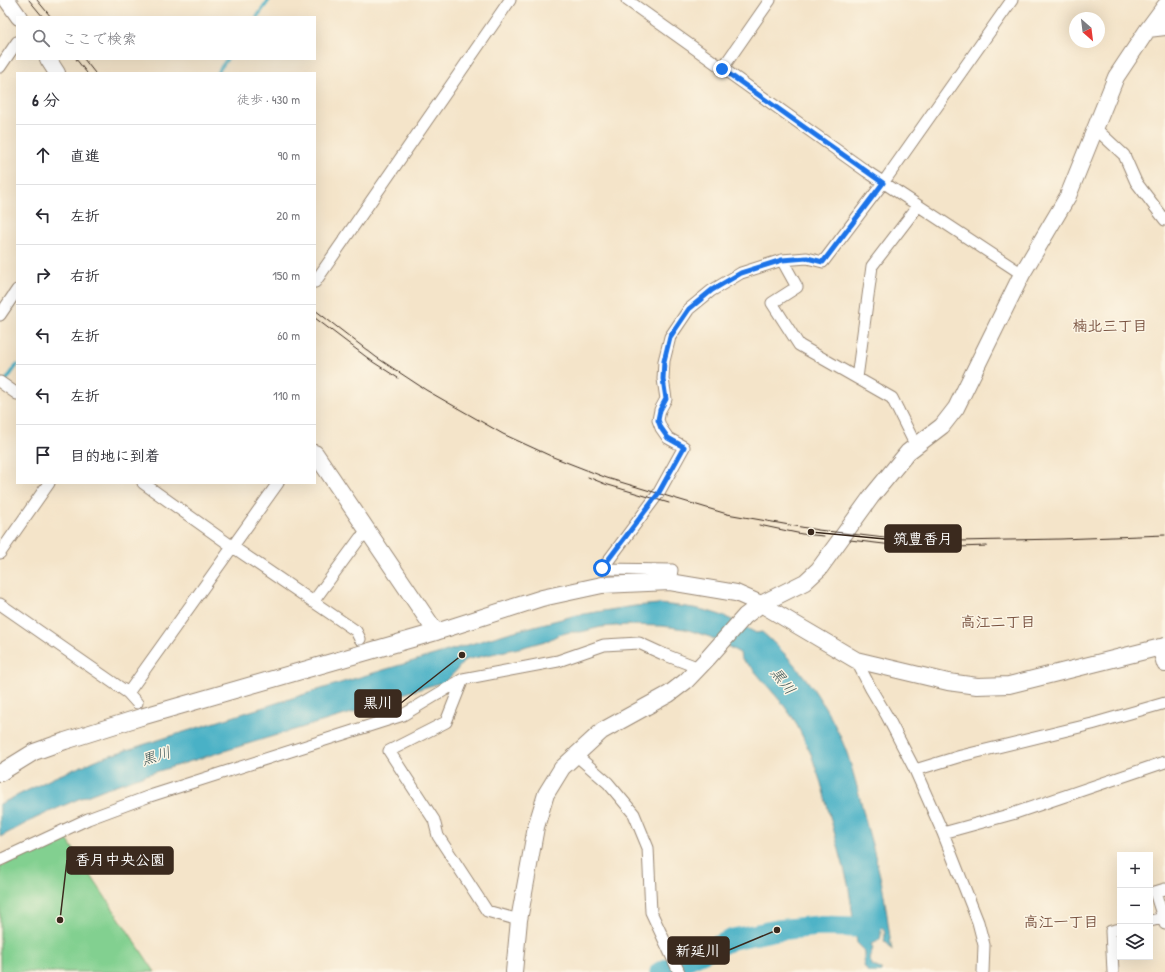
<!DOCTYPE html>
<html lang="ja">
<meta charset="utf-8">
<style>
body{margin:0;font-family:"Patrick Hand","Klee One",sans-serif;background:#f2f2f3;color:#2b2b33}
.controls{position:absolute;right:12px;bottom:12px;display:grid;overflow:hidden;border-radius:0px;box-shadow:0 4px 16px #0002}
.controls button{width:36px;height:36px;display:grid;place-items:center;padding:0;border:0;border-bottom:1px solid #e1e1e2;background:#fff;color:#2b2b33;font:20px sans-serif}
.compass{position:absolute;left:1069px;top:12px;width:36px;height:36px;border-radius:50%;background:#fff;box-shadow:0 4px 16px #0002;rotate:152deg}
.stop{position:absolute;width:12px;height:12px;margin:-9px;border:3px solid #1a73e8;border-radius:50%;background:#fff}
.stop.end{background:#1a73e8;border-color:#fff;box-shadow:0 1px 4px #0008}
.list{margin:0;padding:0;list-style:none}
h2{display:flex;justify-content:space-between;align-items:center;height:52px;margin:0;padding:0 16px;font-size:17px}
h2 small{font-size:13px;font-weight:400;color:#7c7c81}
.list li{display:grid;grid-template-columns:26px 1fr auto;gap:12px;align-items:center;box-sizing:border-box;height:60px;padding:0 16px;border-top:1px solid #e1e1e2}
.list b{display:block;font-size:15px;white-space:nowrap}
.list em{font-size:13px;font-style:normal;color:#7c7c81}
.icon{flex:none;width:22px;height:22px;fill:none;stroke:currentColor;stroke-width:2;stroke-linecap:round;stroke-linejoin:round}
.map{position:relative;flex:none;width:1165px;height:972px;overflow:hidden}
.search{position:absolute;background:#fff;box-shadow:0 4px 16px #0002;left:16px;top:16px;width:300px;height:44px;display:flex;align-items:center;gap:10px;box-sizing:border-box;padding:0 14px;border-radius:0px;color:#7c7c81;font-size:15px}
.panel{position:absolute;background:#fff;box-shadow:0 4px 16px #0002;left:16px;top:72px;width:300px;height:412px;border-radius:0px}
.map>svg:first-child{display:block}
.green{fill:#82d090;stroke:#5e7d57}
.water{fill:#48b1c6;stroke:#426e72}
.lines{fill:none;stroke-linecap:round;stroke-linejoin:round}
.stream{stroke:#48b1c6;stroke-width:3.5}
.river{stroke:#48b1c6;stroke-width:21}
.street-casing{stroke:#988774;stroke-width:13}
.secondary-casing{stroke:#988774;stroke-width:18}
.street{stroke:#fff;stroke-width:11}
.secondary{stroke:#fff;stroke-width:16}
.tram{stroke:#3b2a1e;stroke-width:1}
.route{stroke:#1a73e8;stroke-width:5}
.labels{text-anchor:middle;stroke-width:3;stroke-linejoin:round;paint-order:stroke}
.neighbourhood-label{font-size:15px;font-weight:bold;fill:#78513f;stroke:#fcf5e5}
.water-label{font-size:15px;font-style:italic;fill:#405959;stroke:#fcf5e5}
.leader{fill:none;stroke:#3b2a1e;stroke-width:1.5}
.callout-dot{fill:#3b2a1e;stroke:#fcf5e5;stroke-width:1.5}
.callout{fill:#3b2a1e;stroke:#3b2a1e;stroke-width:1.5}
.callout-label{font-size:15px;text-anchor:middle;font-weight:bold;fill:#fff}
</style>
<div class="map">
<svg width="1165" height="972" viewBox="0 0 1165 972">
<rect width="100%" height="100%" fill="#fcf5e5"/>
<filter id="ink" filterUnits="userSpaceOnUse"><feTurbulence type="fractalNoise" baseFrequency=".025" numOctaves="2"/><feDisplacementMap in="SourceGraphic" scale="8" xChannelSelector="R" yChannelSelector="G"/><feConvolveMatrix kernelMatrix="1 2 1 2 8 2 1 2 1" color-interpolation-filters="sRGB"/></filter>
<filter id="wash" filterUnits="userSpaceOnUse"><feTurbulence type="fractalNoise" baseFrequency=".012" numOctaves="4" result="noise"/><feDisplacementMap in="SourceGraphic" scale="16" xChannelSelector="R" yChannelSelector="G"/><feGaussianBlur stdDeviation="0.9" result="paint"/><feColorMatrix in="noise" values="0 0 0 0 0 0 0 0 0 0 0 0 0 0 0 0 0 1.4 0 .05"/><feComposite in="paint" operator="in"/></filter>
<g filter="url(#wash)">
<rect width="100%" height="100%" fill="#f4e4c9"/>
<path class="green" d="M64 835 155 972H0V867Z"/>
<path class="water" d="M659 604C678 606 696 607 714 613 729 617 743 626 756 633L762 632C800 665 831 708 848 756 855 778 861 801 866 823 871 841 876 858 880 876 886 901 888 926 892 951L887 943 884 942C885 936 886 929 880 926 882 936 882 941 871 944L873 948 869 959 873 966 881 969 882 972H868L864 966V953L863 949 857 943 848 883 821 783 811 754 795 721 782 703 752 668 741 659 740 653 710 637 685 629 662 626 628 625 601 627 581 632H570L558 635 549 640 523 647 465 660 455 672 441 686 440 683 402 694 386 703 280 734 139 777 107 788 76 800 36 818 0 837V804L55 777 101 758 350 680 511 632 577 615 635 606Z"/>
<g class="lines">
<path class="stream" d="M257 17 269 0
M217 73 227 59
M0 389 17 365"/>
<path class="river" d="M660 972 733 939 777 930 819 926 856 927 871 926"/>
</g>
</g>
<g filter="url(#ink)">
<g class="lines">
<defs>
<path id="street" d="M627 0 866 171 1022 274
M0 67 17 42
M722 69 770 0
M1095 128 1124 155 1136 182 1165 220
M782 260 797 287 772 303 799 345 892 398 916 446
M315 282 510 0
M0 315 17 290
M857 378 872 266 918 206
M0 382 17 394
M143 483 233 547 356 631 360 639
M0 553 49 483
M670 582 672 570 602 569 658 494 684 447 668 438 661 428 658 420 660 410 666 399 663 379 664 361 670 337 689 309 711 291 741 273 782 260 807 258 823 262 883 183 1012 0
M313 602 360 538 369 533
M0 604 128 693 137 703
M856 660 871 689 887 716 915 770 943 833 978 922 984 945 983 972
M463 679 446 722 389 751 434 820 438 836 487 911 519 920
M128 693 278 483
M576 755 608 783 634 814 648 848 651 912 679 972
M915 770 961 756 1092 724 1165 703
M943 833 1012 814 1165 762
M0 860 88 819 150 796 403 715 463 679 558 661 604 645 639 643 663 654 699 668
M1165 889 1155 892 1165 924
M1150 921 1163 918
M1113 972 1111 931 1120 929"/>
<path id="secondary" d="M7 0 19 17
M1148 29 1165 6
M48 59 57 73
M315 453 436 632
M1160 647 1165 664
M0 773 34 752 65 741 141 717 436 632 542 598 602 585 670 582 736 593 761 604 856 660 948 682 977 686 1009 685 1165 646
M514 972 519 920 536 827 546 794 562 768 602 731 669 694 686 681 708 658 745 616 761 604 805 582 819 569 871 497 908 452 942 426 956 408 1022 274 1068 196 1116 77 1148 29 1165 27"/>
</defs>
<use href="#street" class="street-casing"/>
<use href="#secondary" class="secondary-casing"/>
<use href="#street" class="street"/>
<use href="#secondary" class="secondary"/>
<path class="tram" d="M29 0 43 17
M37 0 51 17
M76 59 87 73
M84 59 95 73
M315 310 376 357 426 390 503 434 553 457 607 478 727 514 818 530 901 540 957 541 1061 539 1165 535
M315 318 373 362 398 378
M588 477 605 484 669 503
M759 525 802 534 824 536
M850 540 901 546 957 547 987 546"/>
</g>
</g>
<g class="lines" filter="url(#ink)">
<path class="route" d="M602 568 658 494 684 447 668 438 661 428 658 420 660 410 666 399 663 379 664 361 670 337 689 309 712 290 741 273 782 260 807 258 823 262 883 183 722 69"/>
</g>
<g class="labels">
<g class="neighbourhood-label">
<text x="1110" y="331">楠北三丁目</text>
<text x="998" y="627">高江二丁目</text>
<text x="1061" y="927">高江一丁目</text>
</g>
<g class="water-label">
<text transform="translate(783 681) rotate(52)" y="5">黒川</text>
<text transform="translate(156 756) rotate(-17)" y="5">黒川</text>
</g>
</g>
<path class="leader" d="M811 532L885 539M462 655L401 703M60 920L67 860M777 930L729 950"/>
<g class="callout-dot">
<circle cx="811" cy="532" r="4"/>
<circle cx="462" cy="655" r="4"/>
<circle cx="60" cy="920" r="4"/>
<circle cx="777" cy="930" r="4"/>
</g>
<g class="callout">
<rect x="885" y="525" width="76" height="27" rx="4"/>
<rect x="355" y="690" width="46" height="27" rx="4"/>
<rect x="67" y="847" width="106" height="27" rx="4"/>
<rect x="668" y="937" width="61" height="27" rx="4"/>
</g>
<g class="callout-label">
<text x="923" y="544">筑豊香月</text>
<text x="378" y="708">黒川</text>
<text x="120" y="865">香月中央公園</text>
<text x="698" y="956">新延川</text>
</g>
</svg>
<div class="controls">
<button>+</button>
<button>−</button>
<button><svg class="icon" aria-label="layers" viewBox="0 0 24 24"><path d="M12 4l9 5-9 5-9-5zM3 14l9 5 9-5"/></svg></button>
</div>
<svg class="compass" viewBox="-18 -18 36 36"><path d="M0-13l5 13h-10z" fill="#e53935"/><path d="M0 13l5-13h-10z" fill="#7c7c81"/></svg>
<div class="stop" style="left:602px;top:568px"></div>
<div class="stop end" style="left:722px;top:69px"></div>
<div class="search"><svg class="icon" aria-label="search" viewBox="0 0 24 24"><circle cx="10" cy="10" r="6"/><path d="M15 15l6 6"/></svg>ここで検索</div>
<section class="panel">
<h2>6 分<small>徒歩 · 430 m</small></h2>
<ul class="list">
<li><svg class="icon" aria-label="ahead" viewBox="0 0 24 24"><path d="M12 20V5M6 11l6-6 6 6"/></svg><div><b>直進</b></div><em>90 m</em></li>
<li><svg class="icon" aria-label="left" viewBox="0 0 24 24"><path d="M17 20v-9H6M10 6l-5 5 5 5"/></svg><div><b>左折</b></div><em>20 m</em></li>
<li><svg class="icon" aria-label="right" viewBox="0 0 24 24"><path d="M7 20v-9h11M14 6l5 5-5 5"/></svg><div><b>右折</b></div><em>150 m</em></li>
<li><svg class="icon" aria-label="left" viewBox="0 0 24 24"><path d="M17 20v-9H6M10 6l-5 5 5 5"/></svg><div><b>左折</b></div><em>60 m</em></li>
<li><svg class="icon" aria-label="left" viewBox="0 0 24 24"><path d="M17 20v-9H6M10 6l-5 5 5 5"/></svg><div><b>左折</b></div><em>110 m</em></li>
<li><svg class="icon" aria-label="arrive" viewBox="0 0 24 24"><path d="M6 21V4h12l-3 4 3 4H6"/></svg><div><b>目的地に到着</b></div></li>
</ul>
</section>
</div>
